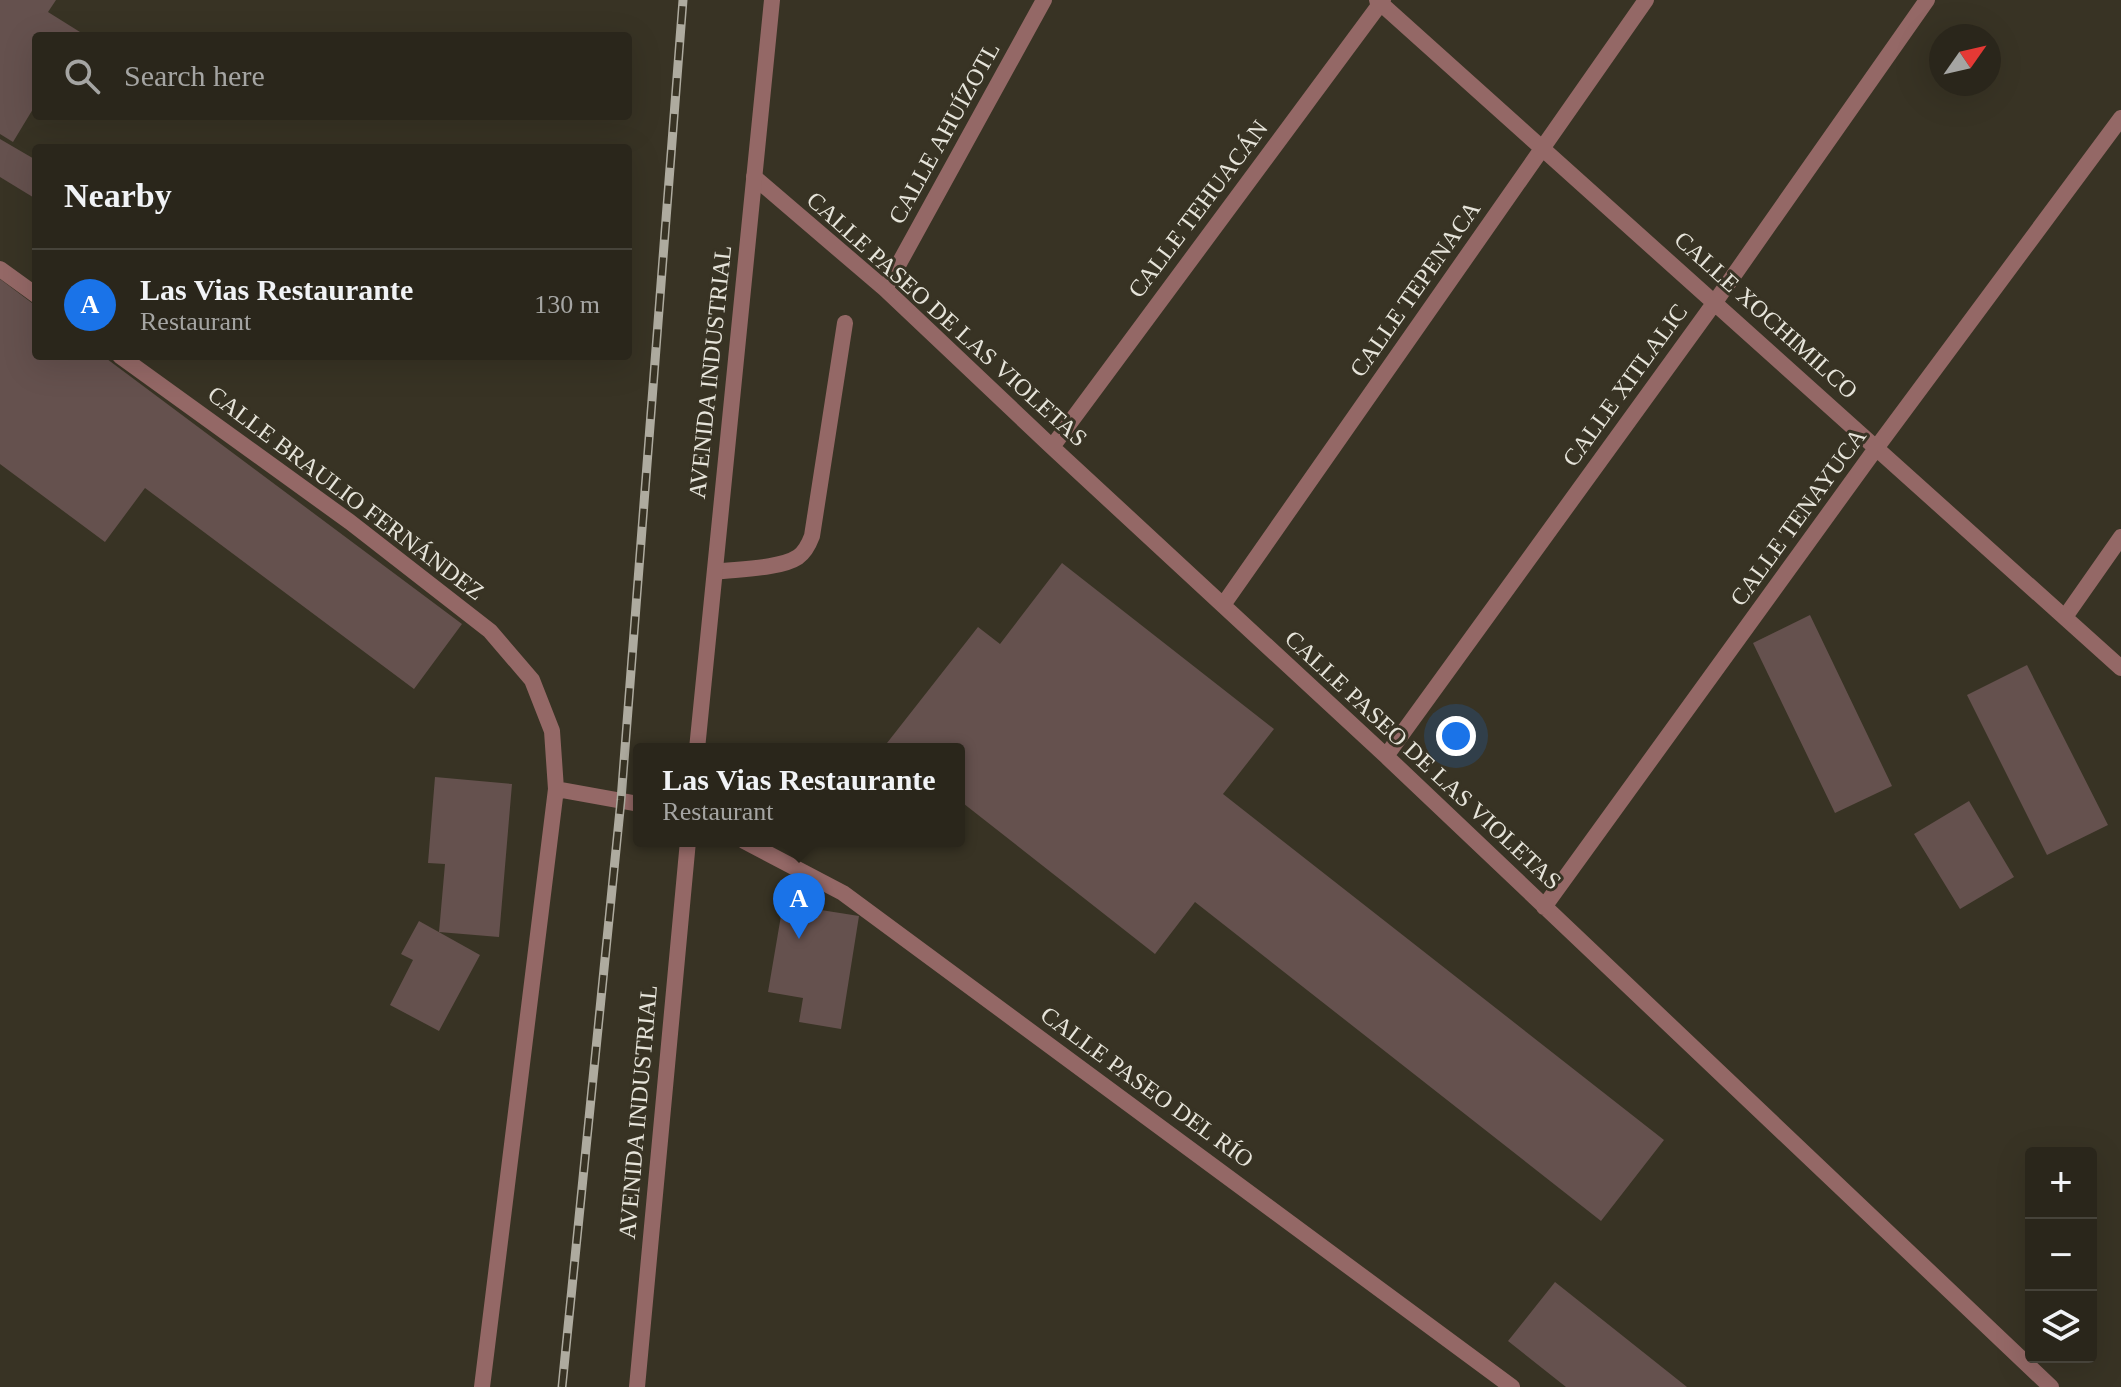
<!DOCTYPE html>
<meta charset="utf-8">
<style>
body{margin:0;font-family:Georgia,serif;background:#322e24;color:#f1f3f6}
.controls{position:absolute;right:24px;bottom:24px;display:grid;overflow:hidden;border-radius:8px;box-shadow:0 8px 32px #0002}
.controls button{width:72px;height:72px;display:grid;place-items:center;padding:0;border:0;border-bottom:2px solid #46433a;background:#2a261b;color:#f1f3f6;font:40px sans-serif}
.compass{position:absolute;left:1929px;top:24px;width:72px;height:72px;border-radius:50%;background:#2a261b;box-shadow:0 8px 32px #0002;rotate:56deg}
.you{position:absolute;left:1456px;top:736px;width:28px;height:28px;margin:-20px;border:6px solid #fff;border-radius:50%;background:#1a73e8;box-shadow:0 0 0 12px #1a73e833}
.badge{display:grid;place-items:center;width:52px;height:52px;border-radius:50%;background:#1a73e8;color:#fff;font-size:26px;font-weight:700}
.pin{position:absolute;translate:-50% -66px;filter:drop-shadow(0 2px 4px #0008)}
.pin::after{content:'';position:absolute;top:42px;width:28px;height:24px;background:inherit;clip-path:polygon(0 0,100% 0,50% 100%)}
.popup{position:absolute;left:633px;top:743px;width:332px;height:104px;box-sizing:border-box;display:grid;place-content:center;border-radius:8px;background:#2a261b;filter:drop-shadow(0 2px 6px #0005);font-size:26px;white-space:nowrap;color:#a5a5a3}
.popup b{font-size:30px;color:#f1f3f6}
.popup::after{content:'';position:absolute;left:50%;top:100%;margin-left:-16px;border:16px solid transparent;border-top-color:#2a261b}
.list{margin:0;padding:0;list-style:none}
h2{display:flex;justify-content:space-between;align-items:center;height:104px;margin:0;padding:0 32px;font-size:34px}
h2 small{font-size:26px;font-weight:400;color:#a5a5a3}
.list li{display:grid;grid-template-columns:52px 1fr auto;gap:24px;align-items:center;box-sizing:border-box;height:112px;padding:0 32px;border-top:2px solid #46433a}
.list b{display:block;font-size:30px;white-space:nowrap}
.list p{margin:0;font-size:26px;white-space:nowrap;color:#a5a5a3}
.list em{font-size:26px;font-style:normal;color:#a5a5a3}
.icon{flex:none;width:44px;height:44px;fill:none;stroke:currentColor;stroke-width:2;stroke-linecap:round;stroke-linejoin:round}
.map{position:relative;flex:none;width:2121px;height:1387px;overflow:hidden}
.search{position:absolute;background:#2a261b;box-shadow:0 8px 32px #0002;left:32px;top:32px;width:600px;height:88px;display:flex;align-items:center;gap:20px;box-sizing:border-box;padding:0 28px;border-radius:8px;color:#a5a5a3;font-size:30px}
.panel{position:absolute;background:#2a261b;box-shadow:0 8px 32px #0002;left:32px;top:144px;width:600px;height:216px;border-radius:8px}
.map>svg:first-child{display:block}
.building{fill:#65514e}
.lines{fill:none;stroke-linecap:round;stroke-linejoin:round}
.service{stroke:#946866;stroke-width:16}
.minor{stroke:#946866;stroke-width:16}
.tertiary{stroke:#946866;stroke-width:16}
.rail-casing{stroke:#aeab9f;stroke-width:9}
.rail{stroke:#383324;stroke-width:6;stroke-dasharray:18;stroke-linecap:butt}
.labels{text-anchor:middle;stroke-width:6;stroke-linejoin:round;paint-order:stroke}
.street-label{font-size:24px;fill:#e6e4da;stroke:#383324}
</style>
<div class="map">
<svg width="2121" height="1387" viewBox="0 0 2121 1387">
<rect width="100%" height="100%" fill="#383324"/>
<path class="building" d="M0 0H56L48 12 80 32 78 36H36V104L13 142 0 134Z
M0 139 36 160V199L0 177Z
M0 279 36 306V356H103L462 624 414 689 145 488 105 542 0 464Z
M1062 563 1274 729 1223 794 1664 1140 1601 1221 1195 902 1155 954 959 800V749H894L887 743 978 627 1000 644Z
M1810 615 1892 786 1835 813 1753 643Z
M2027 665 2108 825 2047 855 1967 695Z
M435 777 512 784 499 937 439 932 445 864 428 863Z
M1969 801 2014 877 1960 909 1914 834Z
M783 904 859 916 841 1029 799 1022 803 998 768 992Z
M419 921 480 955 439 1031 390 1005 413 960 401 954Z
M1555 1282 1687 1387H1566L1508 1341Z"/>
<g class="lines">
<path class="service" d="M0 269 36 295
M120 356 350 522 490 631 532 680 552 731 556 789 482 1387
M715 572C736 569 780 569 798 557 805 552 809 544 812 536L845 323
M556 789 639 804"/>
<path class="minor" d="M1377 0 2121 668
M754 177 885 289 1052 447 1386 756 2051 1387
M885 289 1044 0
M1052 447 1383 0
M1223 605 1646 0
M2065 617 2121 537
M1386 756 1715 302 1927 0
M744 841 843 893 1512 1387
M1544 907 1877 447 2121 118"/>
<path class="tertiary" d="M697 749 772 0
M637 1387 688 841"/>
<defs>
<path id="rail" d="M562 1387 621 800 683 0"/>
</defs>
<use href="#rail" class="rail-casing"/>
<use href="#rail" class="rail"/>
</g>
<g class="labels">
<g class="street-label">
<text transform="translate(944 133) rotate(-61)" y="8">CALLE AHUÍZOTL</text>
<text transform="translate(1198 209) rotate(-53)" y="8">CALLE TEHUACÁN</text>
<text transform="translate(1415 289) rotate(-55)" y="8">CALLE TEPENACA</text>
<text transform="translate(1766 315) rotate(42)" y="8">CALLE XOCHIMILCO</text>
<text transform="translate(947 319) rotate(42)" y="8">CALLE PASEO DE LAS VIOLETAS</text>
<text transform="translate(710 372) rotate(-84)" y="8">AVENIDA INDUSTRIAL</text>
<text transform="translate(1625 385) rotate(-54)" y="8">CALLE XITLALIC</text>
<text transform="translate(346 493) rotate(37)" y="8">CALLE BRAULIO FERNÁNDEZ</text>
<text transform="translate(1798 517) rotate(-54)" y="8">CALLE TENAYUCA</text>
<text transform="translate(1423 760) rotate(43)" y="8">CALLE PASEO DE LAS VIOLETAS</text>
<text transform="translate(1147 1087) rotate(36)" y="8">CALLE PASEO DEL RÍO</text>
<text transform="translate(638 1112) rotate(-85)" y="8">AVENIDA INDUSTRIAL</text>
</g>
</g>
</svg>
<div class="controls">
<button>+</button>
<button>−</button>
<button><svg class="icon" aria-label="layers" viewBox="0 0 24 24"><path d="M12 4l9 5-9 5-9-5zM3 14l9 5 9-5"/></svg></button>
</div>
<svg class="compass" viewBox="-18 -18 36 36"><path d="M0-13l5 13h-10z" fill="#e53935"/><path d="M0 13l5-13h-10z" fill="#a5a5a3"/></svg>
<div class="you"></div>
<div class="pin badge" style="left:799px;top:939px">A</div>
<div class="popup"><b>Las Vias Restaurante</b>Restaurant</div>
<div class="search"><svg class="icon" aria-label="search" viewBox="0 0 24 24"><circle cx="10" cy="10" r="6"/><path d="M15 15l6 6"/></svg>Search here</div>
<section class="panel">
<h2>Nearby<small></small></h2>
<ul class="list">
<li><span class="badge">A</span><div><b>Las Vias Restaurante</b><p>Restaurant</p></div><em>130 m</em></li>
</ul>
</section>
</div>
